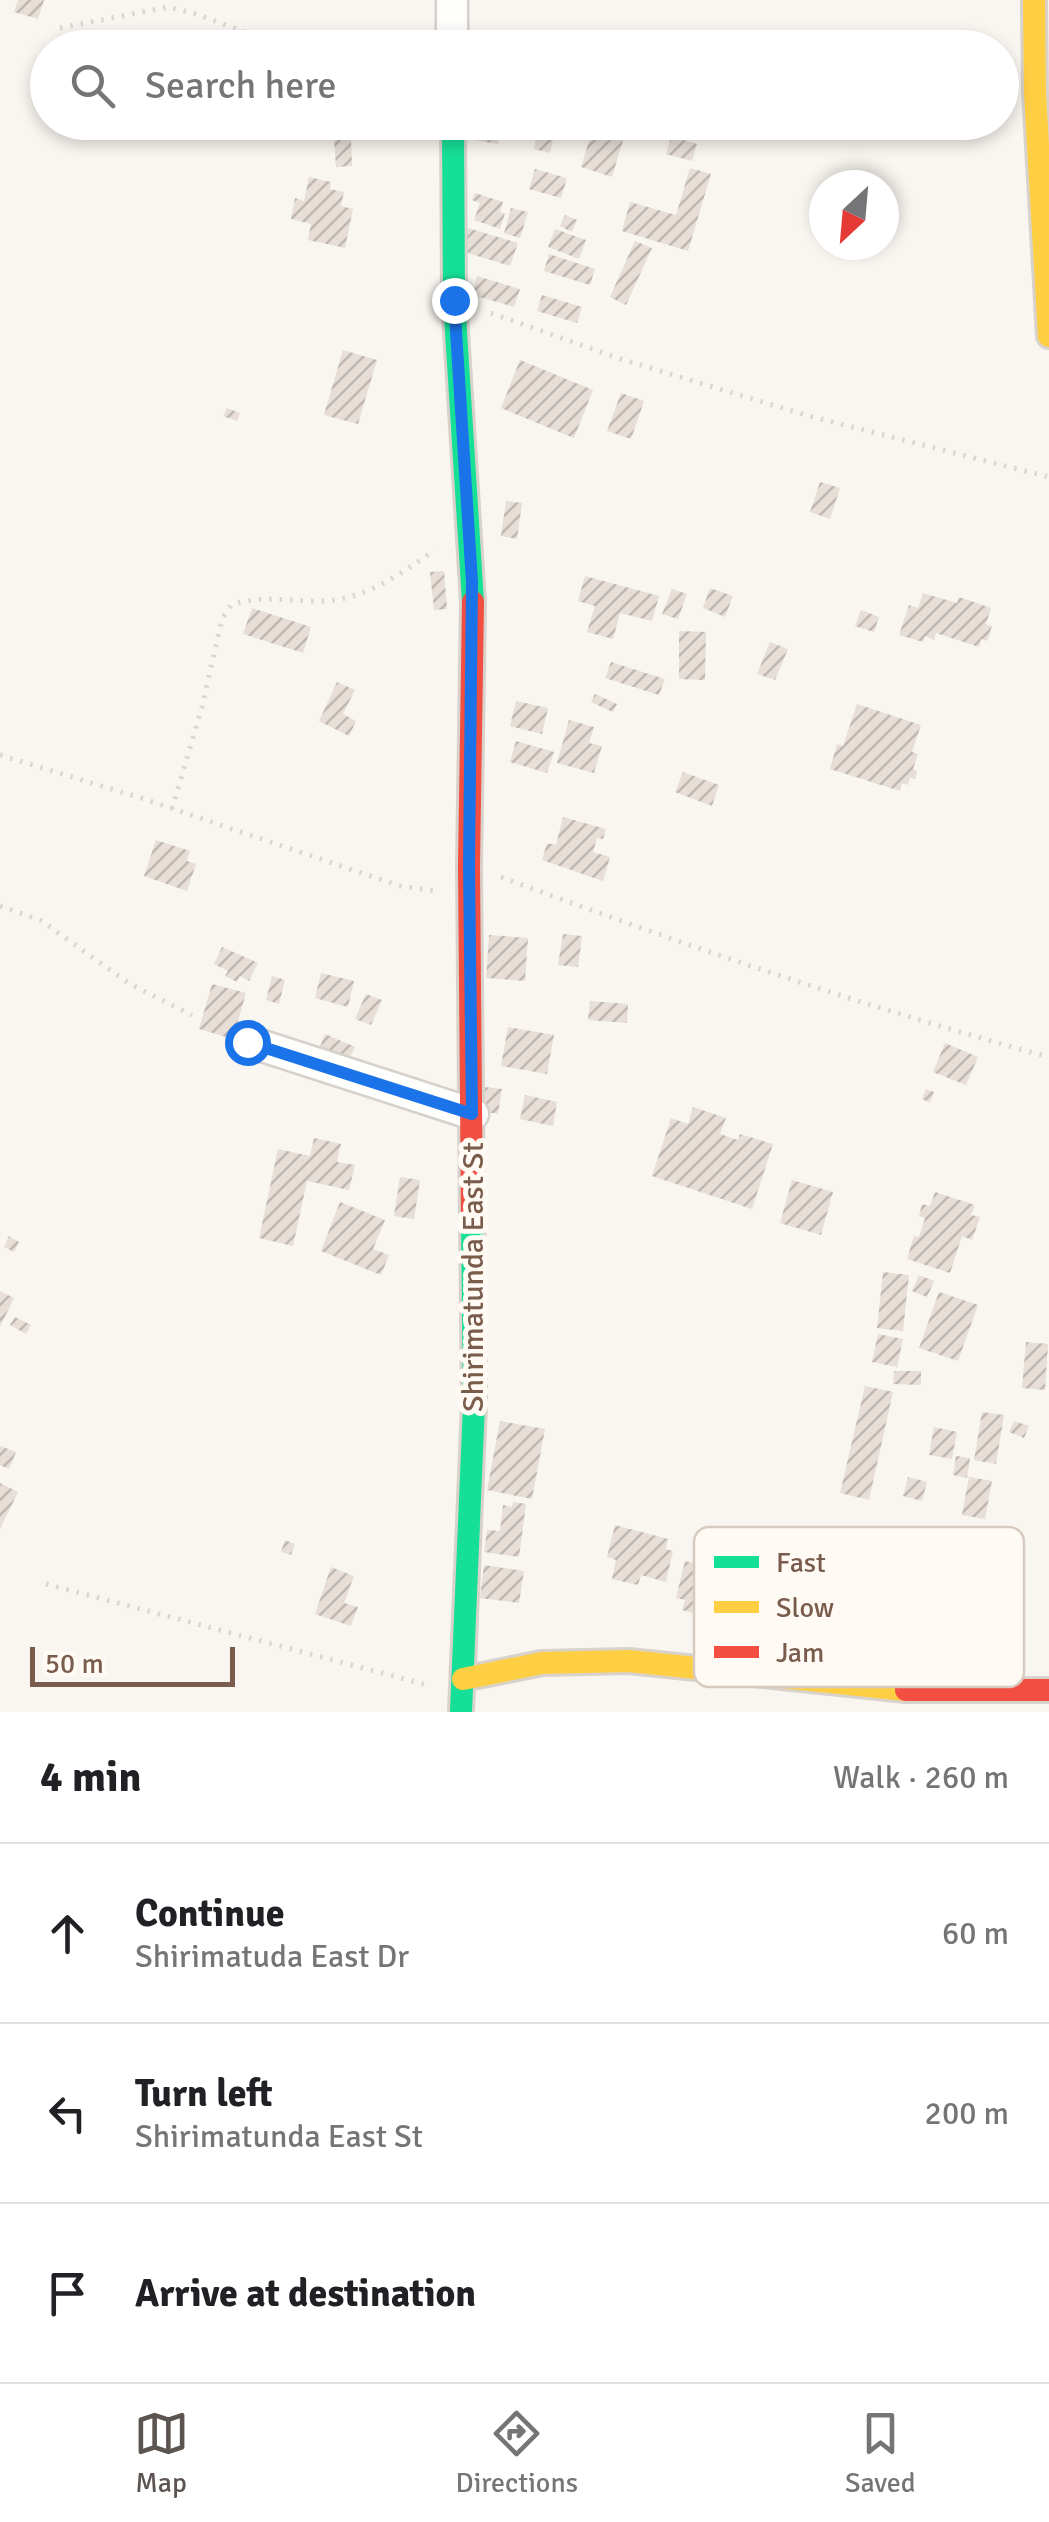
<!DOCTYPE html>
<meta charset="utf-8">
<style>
body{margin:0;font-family:Signika,sans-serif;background:#f6f6f6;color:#202124}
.compass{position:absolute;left:809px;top:170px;width:90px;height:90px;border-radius:50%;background:#fff;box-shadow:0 5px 15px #0003;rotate:206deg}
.scale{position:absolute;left:30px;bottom:25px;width:205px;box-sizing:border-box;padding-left:10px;border:5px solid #7a5c4d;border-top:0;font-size:28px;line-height:35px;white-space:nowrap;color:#7a5c4d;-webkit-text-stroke:8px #fffaf3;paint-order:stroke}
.stop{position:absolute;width:30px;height:30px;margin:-22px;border:8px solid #1a73e8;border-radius:50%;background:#fff}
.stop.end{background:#1a73e8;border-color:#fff;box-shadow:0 2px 10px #0008}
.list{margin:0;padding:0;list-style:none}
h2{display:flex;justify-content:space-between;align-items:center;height:130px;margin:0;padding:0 40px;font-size:42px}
h2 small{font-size:32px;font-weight:400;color:#757577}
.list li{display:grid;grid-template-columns:65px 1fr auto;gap:30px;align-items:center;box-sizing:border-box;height:180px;padding:0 40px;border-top:2px solid #e0e0e0}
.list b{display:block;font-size:38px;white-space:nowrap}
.list p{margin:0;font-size:32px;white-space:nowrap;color:#757577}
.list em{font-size:32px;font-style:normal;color:#757577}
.icon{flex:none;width:55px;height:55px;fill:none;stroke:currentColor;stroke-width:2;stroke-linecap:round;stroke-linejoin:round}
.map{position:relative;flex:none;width:1049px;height:1712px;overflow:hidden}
.search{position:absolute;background:#fff;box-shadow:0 5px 15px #0003;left:30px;right:30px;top:30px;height:110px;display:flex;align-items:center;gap:25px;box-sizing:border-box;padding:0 35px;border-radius:55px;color:#757577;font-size:38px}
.sheet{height:670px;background:#fff}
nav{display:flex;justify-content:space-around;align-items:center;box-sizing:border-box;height:140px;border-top:2px solid #e0e0e0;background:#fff;font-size:28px;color:#757577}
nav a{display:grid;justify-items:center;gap:5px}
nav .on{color:#5c5450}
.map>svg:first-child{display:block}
.building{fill:url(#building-hatch)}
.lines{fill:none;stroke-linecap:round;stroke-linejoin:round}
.street-casing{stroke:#d7d1cb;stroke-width:35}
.fast-casing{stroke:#d9d2cb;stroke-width:28}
.slow-casing{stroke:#d9d2cb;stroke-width:28}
.jam-casing{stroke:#d9d2cb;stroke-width:28}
.path{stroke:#dcd5d0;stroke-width:5;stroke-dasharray:2.5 8;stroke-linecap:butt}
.street{stroke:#fefefd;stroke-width:30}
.fast{stroke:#16e098;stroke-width:22}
.slow{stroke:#ffcf43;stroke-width:22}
.jam{stroke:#f24e42;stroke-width:22}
.route{stroke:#1a73e8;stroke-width:12}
.labels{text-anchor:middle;stroke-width:10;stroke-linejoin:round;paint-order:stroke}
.street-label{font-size:30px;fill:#7a5c4d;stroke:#fffaf3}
.key{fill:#fffaf3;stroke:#d7cbc1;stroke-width:2.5}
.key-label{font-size:28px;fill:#7a5c4d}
</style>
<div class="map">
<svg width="1049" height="1712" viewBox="0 0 1049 1712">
<defs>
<pattern id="building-hatch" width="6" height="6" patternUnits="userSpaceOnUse" patternTransform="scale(2.5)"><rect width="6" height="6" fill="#e6ded7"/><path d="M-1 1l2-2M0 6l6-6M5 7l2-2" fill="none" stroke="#bfb7b1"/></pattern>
</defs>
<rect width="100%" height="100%" fill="#f9f5f0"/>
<path class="building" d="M18 0H44L38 19 14 12Z
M469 122H501L498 144 467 139Z
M504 122H527L524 139 502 135Z
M539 122H557L550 153 534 149Z
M631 122H650L647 135 629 131Z
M677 122H726L722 138 676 126Z
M593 128 624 137 612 177 581 167Z
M671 136 697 144 692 161 666 154Z
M351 139 352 166 336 167 334 140Z
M690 168 711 174 688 251 622 231 630 202 676 215Z
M535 169 567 178 561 198 529 189Z
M309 177 331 182 330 189 344 192 341 206 353 209 345 248 308 240 311 224 291 219 295 198 304 201Z
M475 193 503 202 500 212 505 213 500 229 474 220 480 203 472 200Z
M511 208 528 212 520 238 504 233Z
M565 215 577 220 572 232 560 226Z
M468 228 518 243 510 266 461 251Z
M555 229 586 240 579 259 548 247Z
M635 241 652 248 626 305 610 297Z
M549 254 595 269 590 285 544 271Z
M477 276 520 289 514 307 472 295Z
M542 295 582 307 577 323 537 311Z
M343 350 377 360 358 424 324 415Z
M520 360 593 390 574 438 501 408Z
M621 393 644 401 631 439 607 431Z
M227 408 240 413 237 421 223 416Z
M820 482 840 488 830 519 810 512Z
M506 501 522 503 517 539 501 536Z
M444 571 447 609 434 610 430 572Z
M585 576 659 596 652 621 620 613 613 639 587 632 595 606 578 601Z
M710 588 733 596 725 617 703 608Z
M672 589 687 594 678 619 662 614Z
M923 593 957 603 959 597 991 608 986 624 992 626 987 641 981 639 979 647 936 633 934 640 925 636 923 642 899 635 909 605 918 608Z
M252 608 311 627 303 653 243 634Z
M861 610 879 617 874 632 855 626Z
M679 631 706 632 705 680 679 679Z
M770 642 788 649 775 680 757 674Z
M611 662 665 679 659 695 605 678Z
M337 682 355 690 343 714 356 721 349 736 319 721Z
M595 694 617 704 613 712 591 702Z
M516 701 548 708 542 734 510 726Z
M857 704 921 725 912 752 918 754 913 769 917 771 915 779 910 778 908 785 902 783 900 791 830 769 837 744 843 746Z
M569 720 594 727 589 743 602 746 594 773 557 763Z
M516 741 554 752 547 773 510 762Z
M683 772 719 785 712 806 675 792Z
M563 817 606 829 603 839 597 838 593 852 610 857 603 881 542 860 547 843 556 845Z
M156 840 190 851 187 861 196 864 187 891 144 876Z
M563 934 582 936 578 967 558 965Z
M489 935 528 938 525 981 486 978Z
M222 947 258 963 249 981 240 976 237 982 225 976 228 971 214 964Z
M321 973 354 981 348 1007 315 998Z
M272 976 285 980 279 1004 266 1000Z
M212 984 246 993 233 1039 199 1029Z
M366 994 382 1000 371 1025 355 1019Z
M590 1001 628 1004 627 1023 588 1020Z
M508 1027 554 1035 547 1074 501 1066Z
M325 1034 355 1047 349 1059 320 1047Z
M945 1043 978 1057 966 1085 933 1072Z
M485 1087 502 1089 498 1114 482 1111Z
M926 1089 934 1092 930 1103 922 1099Z
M525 1095 557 1102 553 1126 520 1119Z
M693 1107 726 1118 720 1134 738 1140 740 1134 773 1144 752 1209 652 1176 671 1118 688 1124Z
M314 1138 341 1144 337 1162 355 1165 349 1190 307 1181 293 1246 259 1238 278 1149 310 1156Z
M400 1177 420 1180 414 1219 394 1216Z
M792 1180 833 1192 821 1235 780 1223Z
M935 1192 975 1205 971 1215 980 1217 972 1240 962 1236 950 1273 907 1259 914 1236 919 1237 925 1218 919 1216 922 1204 930 1206Z
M340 1202 385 1220 373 1249 389 1255 381 1275 321 1251Z
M9 1236 19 1242 14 1252 4 1247Z
M883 1272 909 1275 903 1331 877 1328Z
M919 1275 934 1281 927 1297 912 1291Z
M0 1291 14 1298 0 1327Z
M939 1292 978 1305 958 1361 919 1348Z
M15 1317 31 1325 26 1334 10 1325Z
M878 1334 903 1339 897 1367 872 1362Z
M1026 1342 1048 1344 1045 1390 1022 1388Z
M894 1371H921V1385L893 1384Z
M865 1386 893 1392 869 1500 840 1493Z
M982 1412 1004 1415 996 1464 974 1460Z
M500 1421 545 1429 532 1499 487 1490Z
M1014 1421 1029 1426 1024 1438 1009 1432Z
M934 1427 957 1432 952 1459 929 1455Z
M0 1446 16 1452 9 1469 0 1465Z
M956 1456 970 1458 967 1478 953 1475Z
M908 1477 927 1482 922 1501 903 1496Z
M969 1477 992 1481 985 1519 962 1515Z
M0 1483 18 1492 0 1529Z
M513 1502 526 1504 519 1557 484 1552 487 1530 500 1531 503 1505 512 1507Z
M615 1525 668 1539 666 1549 673 1551 666 1582 641 1575 638 1585 612 1579 616 1560 607 1557Z
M285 1540 295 1544 291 1555 281 1552Z
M685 1561 736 1573 732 1588 741 1590 737 1605 730 1604 728 1614 715 1611 711 1628 695 1625 697 1614 682 1610 685 1600 676 1598Z
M484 1565 524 1571 519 1603 480 1598Z
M331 1567 354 1576 344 1603 358 1607 351 1626 315 1614Z"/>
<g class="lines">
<defs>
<path id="street" d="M452 48V0
M247 1041 473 1114"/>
<path id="fast" d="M453 122 454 300 473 602
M461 1712 474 1404 472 1217"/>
<path id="slow" d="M1034 0 1035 93 1049 336
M463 1679 542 1663 629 1661 906 1690"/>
<path id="jam" d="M472 1217 469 866 473 602
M906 1690H1049"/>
</defs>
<use href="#street" class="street-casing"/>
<use href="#fast" class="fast-casing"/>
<use href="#slow" class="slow-casing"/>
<use href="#jam" class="jam-casing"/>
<path class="path" d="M60 28 168 7 196 14 288 48
M491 313 621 359 809 416 1049 477
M0 755 144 799 400 886 437 891
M172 809 202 707 222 619 231 605C261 595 285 601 316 601 363 602 398 575 435 550
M501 877C681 944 864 1007 1049 1057
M0 906 40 920 130 984 192 1015
M46 1584 431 1686"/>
<use href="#street" class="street"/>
<use href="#fast" class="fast"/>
<use href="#slow" class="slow"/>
<use href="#jam" class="jam"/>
</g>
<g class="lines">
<path class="route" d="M247 1042 472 1114 469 866 472 582 454 300"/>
</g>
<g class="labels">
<g class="street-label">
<text transform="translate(473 1277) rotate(-90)" y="10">Shirimatunda East St</text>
</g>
</g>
<rect x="694" y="1527" width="330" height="160" rx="15" class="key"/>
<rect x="714" y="1556" width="45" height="12" fill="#16e098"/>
<rect x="714" y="1601" width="45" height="12" fill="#ffcf43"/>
<rect x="714" y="1646" width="45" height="12" fill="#f24e42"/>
<g class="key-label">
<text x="776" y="1572">Fast</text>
<text x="776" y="1617">Slow</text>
<text x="776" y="1662">Jam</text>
</g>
</svg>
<svg class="compass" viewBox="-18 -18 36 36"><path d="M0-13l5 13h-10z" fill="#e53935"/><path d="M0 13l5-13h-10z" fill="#757577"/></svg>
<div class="scale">50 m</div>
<div class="stop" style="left:247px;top:1042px"></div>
<div class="stop end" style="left:454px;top:300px"></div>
<div class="search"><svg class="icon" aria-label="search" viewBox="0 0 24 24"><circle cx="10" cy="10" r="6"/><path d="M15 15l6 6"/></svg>Search here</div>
</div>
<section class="sheet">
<h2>4 min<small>Walk · 260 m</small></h2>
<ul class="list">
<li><svg class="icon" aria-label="ahead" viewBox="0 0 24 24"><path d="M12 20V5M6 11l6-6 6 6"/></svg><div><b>Continue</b><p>Shirimatuda East Dr</p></div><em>60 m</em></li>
<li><svg class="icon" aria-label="left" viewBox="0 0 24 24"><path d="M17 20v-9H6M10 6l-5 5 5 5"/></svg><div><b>Turn left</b><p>Shirimatunda East St</p></div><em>200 m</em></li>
<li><svg class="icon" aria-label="arrive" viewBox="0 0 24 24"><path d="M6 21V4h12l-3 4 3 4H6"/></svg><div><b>Arrive at destination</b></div></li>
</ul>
</section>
<nav>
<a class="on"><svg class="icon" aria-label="map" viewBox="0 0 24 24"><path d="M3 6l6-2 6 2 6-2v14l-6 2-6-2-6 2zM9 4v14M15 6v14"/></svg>Map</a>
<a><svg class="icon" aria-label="directions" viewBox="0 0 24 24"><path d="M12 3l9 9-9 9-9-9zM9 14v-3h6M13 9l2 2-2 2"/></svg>Directions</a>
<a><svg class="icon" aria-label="saved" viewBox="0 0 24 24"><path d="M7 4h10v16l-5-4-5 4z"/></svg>Saved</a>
</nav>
